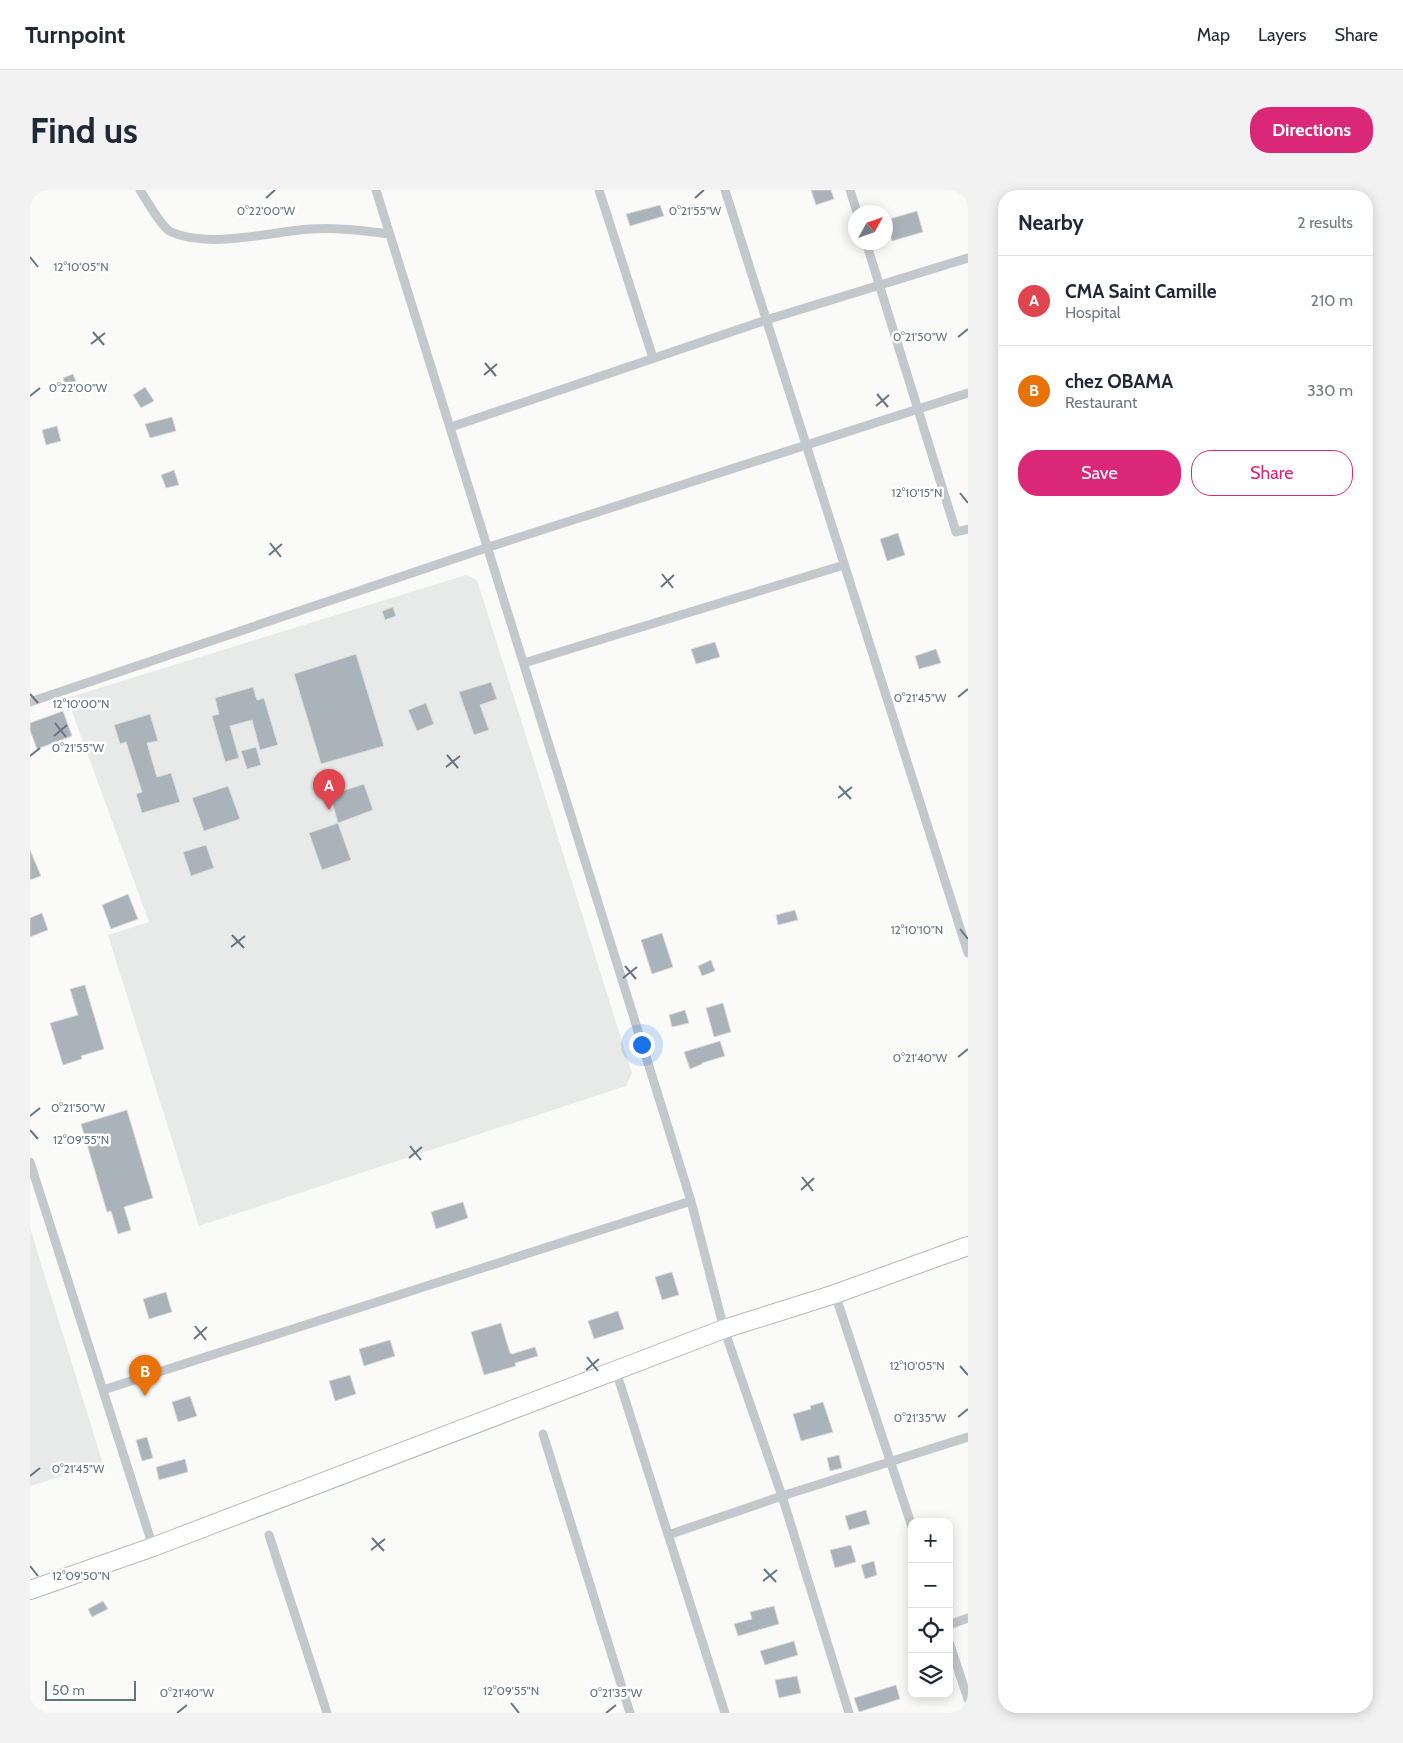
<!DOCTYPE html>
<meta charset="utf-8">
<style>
body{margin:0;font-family:Cabin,sans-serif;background:#f2f2f3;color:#1f2937}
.controls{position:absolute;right:15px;bottom:15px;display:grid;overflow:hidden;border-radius:10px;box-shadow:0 2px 12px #0003}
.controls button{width:45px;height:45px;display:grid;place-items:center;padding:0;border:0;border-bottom:1px solid #e0e1e3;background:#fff;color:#1f2937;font:25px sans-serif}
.compass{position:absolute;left:818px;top:15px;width:45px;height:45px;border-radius:50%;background:#fff;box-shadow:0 2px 12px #0003;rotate:50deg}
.scale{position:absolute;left:15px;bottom:12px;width:91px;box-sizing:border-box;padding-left:5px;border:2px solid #657683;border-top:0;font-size:14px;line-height:18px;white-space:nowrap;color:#657683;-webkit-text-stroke:4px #fff;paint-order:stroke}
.you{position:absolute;left:611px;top:854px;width:18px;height:18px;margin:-12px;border:4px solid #fff;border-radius:50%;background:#1a73e8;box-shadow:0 0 0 8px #1a73e833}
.badge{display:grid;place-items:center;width:32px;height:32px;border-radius:50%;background:#db2777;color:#fff;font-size:16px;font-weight:700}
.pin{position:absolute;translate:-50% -41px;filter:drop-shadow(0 1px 2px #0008)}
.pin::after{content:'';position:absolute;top:26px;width:18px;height:15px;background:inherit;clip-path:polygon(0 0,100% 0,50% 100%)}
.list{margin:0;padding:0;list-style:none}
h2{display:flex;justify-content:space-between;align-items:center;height:65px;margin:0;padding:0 20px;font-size:21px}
h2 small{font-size:16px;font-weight:400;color:#747a83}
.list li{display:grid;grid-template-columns:32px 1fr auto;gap:15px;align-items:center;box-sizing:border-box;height:90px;padding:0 20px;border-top:1px solid #e0e1e3}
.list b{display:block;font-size:19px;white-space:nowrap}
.list p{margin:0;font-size:16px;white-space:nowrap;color:#747a83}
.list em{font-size:16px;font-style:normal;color:#747a83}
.actions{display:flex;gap:10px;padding:15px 20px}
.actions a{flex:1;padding:11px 0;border:1px solid #db2777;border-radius:20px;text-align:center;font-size:18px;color:#db2777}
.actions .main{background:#db2777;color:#fff}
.icon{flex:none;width:28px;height:28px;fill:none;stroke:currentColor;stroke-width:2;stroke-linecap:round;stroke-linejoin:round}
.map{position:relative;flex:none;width:938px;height:1523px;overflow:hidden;border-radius:20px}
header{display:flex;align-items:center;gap:30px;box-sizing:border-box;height:70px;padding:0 25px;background:#fff;border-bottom:1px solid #e0e1e3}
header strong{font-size:24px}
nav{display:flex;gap:28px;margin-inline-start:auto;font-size:18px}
.intro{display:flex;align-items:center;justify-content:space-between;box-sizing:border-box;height:120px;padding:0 30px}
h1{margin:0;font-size:35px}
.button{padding:12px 22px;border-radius:20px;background:#db2777;color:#fff;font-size:18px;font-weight:700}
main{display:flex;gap:30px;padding:0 30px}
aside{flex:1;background:#fff;border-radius:20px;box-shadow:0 2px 12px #0003}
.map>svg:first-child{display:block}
.built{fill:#e8e9e9}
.building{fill:#aab3b9;stroke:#dcdcda}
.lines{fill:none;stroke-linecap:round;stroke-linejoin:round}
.highway-casing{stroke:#b4b9bd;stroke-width:20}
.street{stroke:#c3c8cc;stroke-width:9}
.highway{stroke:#fff;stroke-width:18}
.ticks{fill:none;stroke:#657683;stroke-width:2}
.ticks-label{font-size:12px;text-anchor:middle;fill:#657683;stroke:#fff;stroke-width:5;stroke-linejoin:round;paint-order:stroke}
</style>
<header>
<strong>Turnpoint</strong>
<nav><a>Map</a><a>Layers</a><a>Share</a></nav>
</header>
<div class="intro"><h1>Find us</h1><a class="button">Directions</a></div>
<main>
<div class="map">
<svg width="938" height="1523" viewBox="0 0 938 1523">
<rect width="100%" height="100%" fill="#fafaf8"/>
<path class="built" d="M436 385 447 390 602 883 596 896 169 1036 78 745 119 732 37 508Z
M0 1038 73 1274 0 1296Z"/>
<path class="building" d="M781 0H801L804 9 786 15Z
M630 15 634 26 600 36 596 24Z
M887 21 893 42 862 51 856 30Z
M43 184 50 202 38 205 33 188Z
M115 197 124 211 111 218 103 205Z
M142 227 146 241 120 248 115 234Z
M27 236 31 251 16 255 12 240Z
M144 280 149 295 136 298 131 285Z
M868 343 875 365 857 371 850 349Z
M363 417 366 426 355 430 352 421Z
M685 452 690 467 666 474 661 459Z
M906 459 911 473 889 479 885 466Z
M326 464 354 556 291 574 264 484Z
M461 492 467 509 450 515 459 540 444 545 429 502Z
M223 497 227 510 234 508 248 555 230 560 222 530 200 536 209 568 195 572 182 526 189 524 185 508Z
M396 513 404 534 387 541 378 520Z
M33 521 42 546 7 559 0 540V533Z
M120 524 128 551 117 553 127 587 141 583 150 612 112 623 106 604 112 602 96 552 90 554 84 535Z
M226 557 231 575 217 579 211 561Z
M334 594 343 620 308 633 300 605Z
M198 596 210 629 174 641 162 608Z
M308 633 321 670 292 680 279 643Z
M176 655 184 678 161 686 153 662Z
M0 660 11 686 0 690Z
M98 704 108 729 81 739 72 715Z
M765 720 768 730 748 735 746 725Z
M12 723 18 740 0 747V728Z
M632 743 643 777 622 784 611 750Z
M681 770 685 781 672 786 668 776Z
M55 795 74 859 51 866 52 869 33 875 20 833 48 825 40 799Z
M693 813 701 842 684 847 676 818Z
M655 820 659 833 642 837 639 825Z
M690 851 695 866 672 873V874L660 879 654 862Z
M97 920 123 1008 94 1017 101 1040 88 1044 81 1021 77 1022 51 934Z
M433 1012 438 1028 406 1039 401 1022Z
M642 1082 649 1105 632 1110 625 1087Z
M136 1102 142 1122 119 1129 113 1109Z
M588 1121 594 1139 564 1149 558 1131Z
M471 1133 480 1163 482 1164 505 1157 508 1166 485 1173 486 1176 454 1185 441 1142Z
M360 1150 365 1166 334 1176 329 1159Z
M320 1185 326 1204 305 1211 299 1191Z
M160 1206 167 1226 148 1232 142 1212Z
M793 1212 803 1242 771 1251 763 1224 781 1219 780 1216Z
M117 1247 123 1268 112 1271 106 1250Z
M809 1265 812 1278 800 1281 797 1268Z
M155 1269 158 1282 129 1290 126 1277Z
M836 1320 840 1334 819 1340 815 1326Z
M821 1355 826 1372 805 1378 800 1360Z
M844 1371 847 1385 835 1389 831 1375Z
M73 1411 78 1419 62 1427 58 1419Z
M744 1416 749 1434 708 1446 704 1434 722 1429 720 1422Z
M764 1451 768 1465 735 1475 730 1461Z
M767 1486 771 1503 749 1508 745 1490Z
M866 1495 870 1509 829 1522 824 1508Z"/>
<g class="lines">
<defs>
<path id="highway" d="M0 1400 123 1357 694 1139 805 1104 938 1056"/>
</defs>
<use href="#highway" class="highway-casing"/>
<path class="street" d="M110 0C116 9 132 38 141 42 180 59 239 42 280 39 307 37 334 41 360 44
M346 0 661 1011 694 1139 752 1306 819 1523
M569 0 623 168
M695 0 938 763
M820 0 827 22
M836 52 926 342 938 339
M421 237 736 130 938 68
M494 473 814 375
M0 512 459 357 938 203
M0 972 123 1357
M805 1104 882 1337
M586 1181 695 1523
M73 1200 661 1011
M513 1244 600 1523
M239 1345 297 1523
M638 1345 752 1306 938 1247
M919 1435 938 1428
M919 1452 938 1509"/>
<use href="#highway" class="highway"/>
</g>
<path class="ticks" d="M236 8 245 0M665 8 674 0M0 67 8 77M63 142 74 155M928 147 938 139M61 154 75 143M455 173 466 186M454 185 467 174M847 204 858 217M0 206 10 198M846 216 859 205M930 303 938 313M240 353 251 367M239 365 252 354M632 384 643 398M631 397 644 385M0 504 8 513M928 507 938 499M25 533 36 547M24 546 37 535M417 565 428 578M0 566 10 558M416 577 430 566M809 596 821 609M808 608 822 597M930 739 938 749M202 745 214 758M201 757 215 746M595 776 606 789M593 788 607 777M928 867 938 859M0 926 10 918M0 940 8 949M380 956 391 970M379 968 392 957M772 987 783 1001M771 1000 784 988M165 1136 176 1150M164 1149 177 1137M557 1167 568 1181M930 1176 938 1185M556 1180 569 1169M928 1227 938 1219M0 1286 10 1278M342 1348 354 1361M341 1360 355 1349M0 1376 8 1386M734 1379 746 1392M733 1391 747 1380M481 1513 489 1523M147 1523 157 1515M576 1523 586 1515"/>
<g class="ticks-label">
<text x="665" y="25">0°21'55"W</text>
<text x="236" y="25">0°22'00"W</text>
<text x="51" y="81">12°10'05"N</text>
<text x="890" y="151">0°21'50"W</text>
<text x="48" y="202">0°22'00"W</text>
<text x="887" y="307">12°10'15"N</text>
<text x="890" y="512">0°21'45"W</text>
<text x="51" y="518">12°10'00"N</text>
<text x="48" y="562">0°21'55"W</text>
<text x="887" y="744">12°10'10"N</text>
<text x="890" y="872">0°21'40"W</text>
<text x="48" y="922">0°21'50"W</text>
<text x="51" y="954">12°09'55"N</text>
<text x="887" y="1180">12°10'05"N</text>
<text x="890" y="1232">0°21'35"W</text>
<text x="48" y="1283">0°21'45"W</text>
<text x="51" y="1390">12°09'50"N</text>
<text x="481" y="1505">12°09'55"N</text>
<text x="157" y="1507">0°21'40"W</text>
<text x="586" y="1507">0°21'35"W</text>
</g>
</svg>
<div class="controls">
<button>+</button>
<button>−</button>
<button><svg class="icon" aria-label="locate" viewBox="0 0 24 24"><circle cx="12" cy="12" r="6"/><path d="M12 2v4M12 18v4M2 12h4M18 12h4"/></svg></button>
<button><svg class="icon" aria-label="layers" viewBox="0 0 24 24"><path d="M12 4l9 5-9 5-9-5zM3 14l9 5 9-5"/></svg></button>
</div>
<svg class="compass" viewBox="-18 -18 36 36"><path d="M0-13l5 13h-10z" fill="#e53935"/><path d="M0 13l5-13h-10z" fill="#747a83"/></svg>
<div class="scale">50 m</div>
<div class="you"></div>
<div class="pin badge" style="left:299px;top:620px;background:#e0444e">A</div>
<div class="pin badge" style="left:115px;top:1206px;background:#e8710a">B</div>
</div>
<aside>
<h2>Nearby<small>2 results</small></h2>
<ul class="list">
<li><span class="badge" style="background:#e0444e">A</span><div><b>CMA Saint Camille</b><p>Hospital</p></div><em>210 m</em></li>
<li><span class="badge" style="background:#e8710a">B</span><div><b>chez OBAMA</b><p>Restaurant</p></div><em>330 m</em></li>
</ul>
<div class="actions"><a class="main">Save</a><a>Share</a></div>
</aside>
</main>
